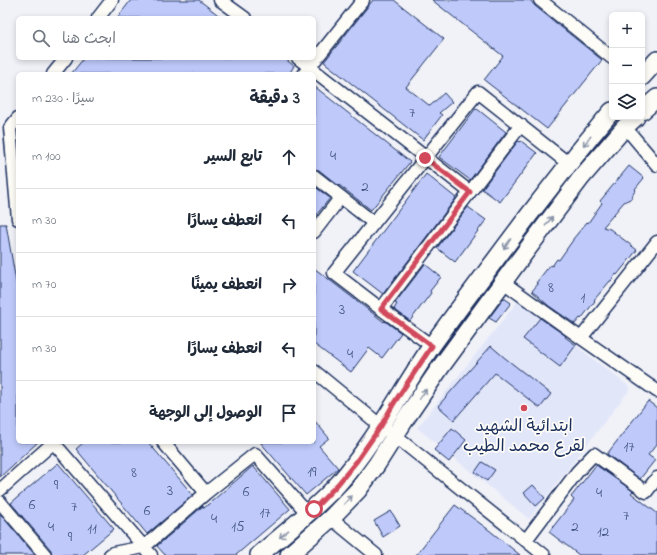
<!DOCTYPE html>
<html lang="ar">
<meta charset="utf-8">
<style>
body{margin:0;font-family:"Indie Flower","Playpen Sans Arabic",sans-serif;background:#f6f6f7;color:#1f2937;direction:rtl}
.controls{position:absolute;right:12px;top:12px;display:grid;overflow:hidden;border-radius:6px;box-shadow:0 2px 6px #0003}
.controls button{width:36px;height:36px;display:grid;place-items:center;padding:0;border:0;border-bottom:1px solid #e0e1e3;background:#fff;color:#1f2937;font:20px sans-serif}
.stop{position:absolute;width:12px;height:12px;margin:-9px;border:3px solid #d1495b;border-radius:50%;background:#fff}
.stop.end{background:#d1495b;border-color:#fff;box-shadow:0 1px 4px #0008}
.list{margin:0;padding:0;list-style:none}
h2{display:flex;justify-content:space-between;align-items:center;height:52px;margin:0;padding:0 16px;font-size:17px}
h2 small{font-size:13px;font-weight:400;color:#747a83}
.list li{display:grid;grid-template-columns:26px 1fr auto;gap:12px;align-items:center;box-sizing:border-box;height:64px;padding:0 16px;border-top:1px solid #e0e1e3}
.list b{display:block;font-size:15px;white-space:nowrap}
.list em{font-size:13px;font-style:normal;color:#747a83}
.icon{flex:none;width:22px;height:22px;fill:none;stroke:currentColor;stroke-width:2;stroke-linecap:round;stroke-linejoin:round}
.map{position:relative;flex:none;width:657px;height:555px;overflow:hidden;direction:ltr}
.search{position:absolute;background:#fff;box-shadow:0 2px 6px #0003;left:16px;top:16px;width:300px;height:44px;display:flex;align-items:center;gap:10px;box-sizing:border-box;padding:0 14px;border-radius:6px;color:#747a83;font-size:15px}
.panel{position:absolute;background:#fff;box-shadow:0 2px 6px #0003;left:16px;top:72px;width:300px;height:372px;border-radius:6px;direction:rtl}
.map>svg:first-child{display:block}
.built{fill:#e2e6f9}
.building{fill:#bfcafb;stroke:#1b2f5e}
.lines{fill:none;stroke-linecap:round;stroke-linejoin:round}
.street-casing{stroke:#1b2f5e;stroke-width:15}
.secondary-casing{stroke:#1b2f5e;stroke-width:20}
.street{stroke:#fdfcf7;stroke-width:12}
.secondary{stroke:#fdfcf7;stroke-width:17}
.oneway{stroke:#8c96aa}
.route{stroke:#d1495b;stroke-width:5}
.poi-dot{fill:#d1495b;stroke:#fdfcf7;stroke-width:1.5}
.labels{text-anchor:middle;stroke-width:3.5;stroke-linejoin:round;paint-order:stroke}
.number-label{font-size:15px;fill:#445685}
.poi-label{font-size:17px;fill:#1b2f5e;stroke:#fdfcf7}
</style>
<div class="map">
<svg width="657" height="555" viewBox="0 0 657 555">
<rect width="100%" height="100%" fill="#f1f2f8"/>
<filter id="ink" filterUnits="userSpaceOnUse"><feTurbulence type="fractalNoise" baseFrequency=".025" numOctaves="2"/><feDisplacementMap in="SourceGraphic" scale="8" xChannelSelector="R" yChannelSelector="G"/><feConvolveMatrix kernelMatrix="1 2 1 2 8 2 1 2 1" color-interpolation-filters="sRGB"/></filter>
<g filter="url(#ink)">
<path class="built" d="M518 301 631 388 529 519 417 428Z"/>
<path class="building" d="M131 0H199L222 18H117Z
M373 0H394L444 39 406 87 430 106 444 93 452 102 439 113 442 115 423 140 324 62Z
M432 0H530L535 6 602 60 547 129 484 80 503 56Z
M84 58H284L294 66 289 74H71Z
M314 86 410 162 371 210 339 185V186L319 170 314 169Z
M476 108 506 132 470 180 439 157Z
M518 141 520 142 521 141 537 153 500 202 482 189Z
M629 166 644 178 635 189 636 190 633 194 632 198 624 202 603 227 610 229 637 250 617 275 616 274 611 281H610L594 300 595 301 581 319 580 318 575 324 549 306 532 291 538 284 536 283 550 265 552 266 557 259 559 260 573 240V239L587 222 588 223 602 203 600 201Z
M426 174 456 198 383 294 353 271Z
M314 186 330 198 314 218Z
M468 207 486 220 455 262 437 248Z
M0 224H6L18 293V442H38L0 477Z
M425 264 441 277 430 291 431 293 410 321 394 309 397 304 395 303Z
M314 268 384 322 385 321 401 333 382 358 369 348 351 372 314 344Z
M504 298 511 303 496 322 489 318Z
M540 318 566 336 565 337 576 345 560 367 523 339Z
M491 346 505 358 551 394 540 408 495 373 454 420 438 406Z
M648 401 657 408V444L648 455 655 460 640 479 607 454Z
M314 420 329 438 319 446 338 468 306 495 260 442H314Z
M452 428 466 440 449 462 434 450Z
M84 442H148L193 495 147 534 76 449Z
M482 462 495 470 487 481 475 472Z
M58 463 114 529 83 555H52L51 550 11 503Z
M596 465 633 491 631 493 657 513V555H579L549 532 574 500 571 497Z
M253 466 290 509 236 555H165L157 546 203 506 204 508Z
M533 485 545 498 536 506 524 493Z
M455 505 489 530 520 555H416Z
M391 511 400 526 383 537 374 521Z
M0 514 35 555H0Z"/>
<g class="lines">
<defs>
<path id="street" d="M220 0 245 18
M540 0 612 58
M98 18 112 0
M298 58 470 192
M53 74 66 58
M304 74 363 0
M18 118 10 128 18 219
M625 127 657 165
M314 176 374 223
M314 232 341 197
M503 282 581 338 657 391
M381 309 521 125
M581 338 657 242
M432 346 381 309 334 273 478 92 569 164
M314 371 381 426 395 436 544 555
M53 442 144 547 206 493 255 454 308 514
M163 442 206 493
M0 490 54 442
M0 502 45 555
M331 518 376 555
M526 540 577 472 594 454 646 492 657 478
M110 555 113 553 144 547 151 555"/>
<path id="secondary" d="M642 77 657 60
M642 111 657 98
M259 555C286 532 314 510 338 484 375 442 401 390 433 344 464 301 497 258 529 215 556 180 583 145 612 111
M289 555 331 518 358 490 377 464 408 415 440 368 517 263 581 178 625 127 636 117"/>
</defs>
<use href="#street" class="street-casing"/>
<use href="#secondary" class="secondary-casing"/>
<use href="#street" class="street"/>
<use href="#secondary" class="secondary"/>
</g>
<defs><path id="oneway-shaft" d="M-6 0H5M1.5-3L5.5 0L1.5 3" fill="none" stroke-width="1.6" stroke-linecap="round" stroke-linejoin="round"/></defs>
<g class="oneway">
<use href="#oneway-shaft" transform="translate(587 141) rotate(129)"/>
<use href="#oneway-shaft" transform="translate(549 221) rotate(-53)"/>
<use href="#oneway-shaft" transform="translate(507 244) rotate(127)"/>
<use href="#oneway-shaft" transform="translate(423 394) rotate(-56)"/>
<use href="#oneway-shaft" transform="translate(348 500) rotate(-46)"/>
<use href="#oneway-shaft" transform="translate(284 534) rotate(140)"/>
</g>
</g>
<g class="lines" filter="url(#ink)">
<path class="route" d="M314 509 338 484 356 462 381 426 394 403 432 346 381 309 470 192 425 158"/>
</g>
<circle class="poi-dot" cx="524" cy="408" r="4"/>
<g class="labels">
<g class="number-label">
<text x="412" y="117">7</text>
<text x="333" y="160">4</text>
<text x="365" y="191">2</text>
<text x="551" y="292">8</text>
<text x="583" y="302">1</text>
<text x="342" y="314">3</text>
<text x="350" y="358">4</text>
<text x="629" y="451">17</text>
<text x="312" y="476">19</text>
<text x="134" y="477">8</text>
<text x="56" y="489">9</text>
<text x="170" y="495">3</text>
<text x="246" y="496">6</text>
<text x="599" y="497">4</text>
<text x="32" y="509">6</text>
<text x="74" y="511">7</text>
<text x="147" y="515">6</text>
<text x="265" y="517">17</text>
<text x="626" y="520">7</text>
<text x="214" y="523">4</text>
<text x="51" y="531">4</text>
<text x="238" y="531">15</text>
<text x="575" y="531">2</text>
<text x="92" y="533">11</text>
<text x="603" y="536">12</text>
<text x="70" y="541">9</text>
</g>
<g class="poi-label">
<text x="524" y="431">ابتدائية الشهيد<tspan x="524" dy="20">لقرع محمد الطيب</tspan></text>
</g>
</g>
</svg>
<div class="controls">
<button>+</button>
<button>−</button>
<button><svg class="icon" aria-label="layers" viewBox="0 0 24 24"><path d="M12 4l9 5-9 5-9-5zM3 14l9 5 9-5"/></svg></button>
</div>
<div class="stop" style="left:314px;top:509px"></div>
<div class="stop end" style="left:425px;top:158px"></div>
<div class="search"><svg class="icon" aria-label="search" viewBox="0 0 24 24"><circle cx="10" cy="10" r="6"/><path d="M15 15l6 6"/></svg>ابحث هنا</div>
<section class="panel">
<h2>3 دقيقة<small>سيرًا · 230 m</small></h2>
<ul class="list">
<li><svg class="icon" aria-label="ahead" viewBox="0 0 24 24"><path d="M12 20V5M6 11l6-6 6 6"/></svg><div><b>تابع السير</b></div><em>100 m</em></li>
<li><svg class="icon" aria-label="left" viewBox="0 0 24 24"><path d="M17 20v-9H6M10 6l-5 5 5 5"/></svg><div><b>انعطف يسارًا</b></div><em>30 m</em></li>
<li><svg class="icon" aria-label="right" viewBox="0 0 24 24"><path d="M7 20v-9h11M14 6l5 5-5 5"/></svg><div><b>انعطف يمينًا</b></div><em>70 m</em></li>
<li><svg class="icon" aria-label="left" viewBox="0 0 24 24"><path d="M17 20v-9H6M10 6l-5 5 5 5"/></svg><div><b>انعطف يسارًا</b></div><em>30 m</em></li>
<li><svg class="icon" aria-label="arrive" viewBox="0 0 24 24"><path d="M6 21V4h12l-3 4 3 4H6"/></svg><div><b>الوصول إلى الوجهة</b></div></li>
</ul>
</section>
</div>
